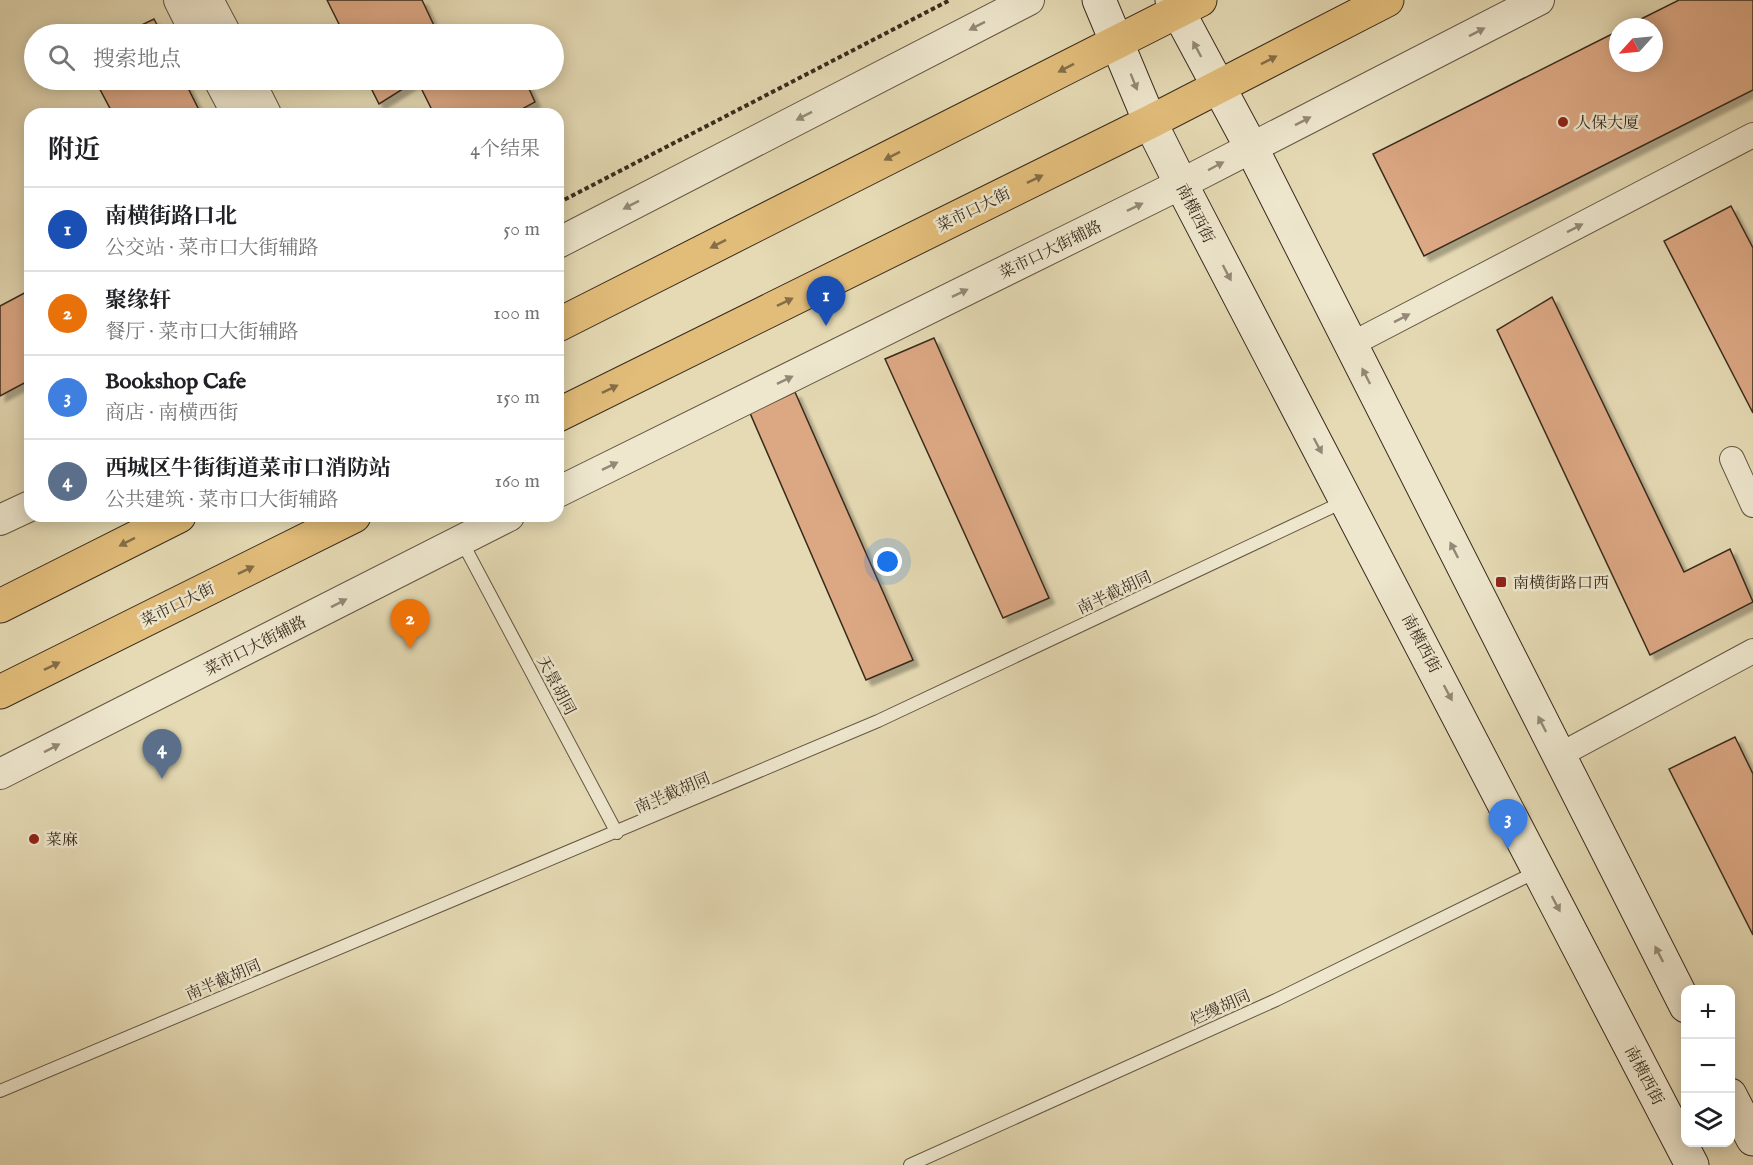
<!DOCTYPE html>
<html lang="zh">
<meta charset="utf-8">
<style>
body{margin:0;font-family:"IM FELL English","Noto Serif SC",serif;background:#f6f6f6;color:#202124}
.controls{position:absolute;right:18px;bottom:18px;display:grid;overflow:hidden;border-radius:12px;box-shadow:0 3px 15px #0003}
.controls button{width:54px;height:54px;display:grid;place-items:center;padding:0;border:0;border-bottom:2px solid #e0e0e0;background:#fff;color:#202124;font:30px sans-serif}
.compass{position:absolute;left:1609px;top:18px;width:54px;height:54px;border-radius:50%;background:#fff;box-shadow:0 3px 15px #0003;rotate:243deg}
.you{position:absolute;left:888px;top:562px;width:21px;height:21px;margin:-15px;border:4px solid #fff;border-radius:50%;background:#1a73e8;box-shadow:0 0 0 9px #1a73e833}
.badge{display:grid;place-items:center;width:39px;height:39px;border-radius:50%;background:#8f2418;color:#fff;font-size:20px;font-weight:700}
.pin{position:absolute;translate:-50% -50px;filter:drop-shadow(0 2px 3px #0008)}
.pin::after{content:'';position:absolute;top:32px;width:21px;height:18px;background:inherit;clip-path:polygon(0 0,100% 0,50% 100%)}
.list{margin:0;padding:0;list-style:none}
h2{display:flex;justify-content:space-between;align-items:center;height:78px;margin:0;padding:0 24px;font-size:26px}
h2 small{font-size:20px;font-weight:400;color:#757577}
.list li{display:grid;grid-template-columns:39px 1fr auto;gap:18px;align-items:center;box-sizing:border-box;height:84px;padding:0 24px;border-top:2px solid #e0e0e0}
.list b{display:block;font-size:22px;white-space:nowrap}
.list p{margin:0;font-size:20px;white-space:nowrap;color:#757577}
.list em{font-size:20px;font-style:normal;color:#757577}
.icon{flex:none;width:33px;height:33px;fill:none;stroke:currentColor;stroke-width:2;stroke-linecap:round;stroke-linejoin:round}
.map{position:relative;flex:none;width:1753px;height:1165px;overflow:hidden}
.search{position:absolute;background:#fff;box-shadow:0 3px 15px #0003;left:24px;top:24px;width:540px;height:66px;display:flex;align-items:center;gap:15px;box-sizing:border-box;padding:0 21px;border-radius:33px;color:#757577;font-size:22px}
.panel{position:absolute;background:#fff;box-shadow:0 3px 15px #0003;left:24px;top:108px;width:540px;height:414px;border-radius:18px}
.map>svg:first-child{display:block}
.building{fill:#dca884;stroke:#382b1d;stroke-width:1.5;filter:url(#shadow)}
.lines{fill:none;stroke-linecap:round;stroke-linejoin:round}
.service-casing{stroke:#635743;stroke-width:14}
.minor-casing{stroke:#635743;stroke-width:26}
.tertiary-casing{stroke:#635743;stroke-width:32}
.secondary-casing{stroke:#382b1d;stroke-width:35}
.primary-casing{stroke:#382b1d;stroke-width:35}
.path{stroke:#382b1d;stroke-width:4;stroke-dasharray:4.5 3;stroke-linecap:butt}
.service{stroke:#eee7ce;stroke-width:12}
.minor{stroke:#eee7ce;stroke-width:24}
.tertiary{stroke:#eee7ce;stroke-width:30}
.secondary{stroke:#eee7ce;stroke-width:33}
.primary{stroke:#e2bd7a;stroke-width:33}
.oneway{fill:#938976}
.oneway2{fill:#846d47}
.poi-dot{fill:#8f2418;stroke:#eee7ce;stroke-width:2}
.labels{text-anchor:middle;stroke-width:5;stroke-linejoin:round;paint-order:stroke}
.poi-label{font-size:16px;fill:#382b1d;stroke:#eee7ce;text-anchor:start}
.street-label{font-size:16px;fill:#382b1d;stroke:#eee7ce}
</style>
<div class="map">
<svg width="1753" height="1165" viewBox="0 0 1753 1165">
<defs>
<filter id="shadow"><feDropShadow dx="5.5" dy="5.5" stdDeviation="1.5" flood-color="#0004"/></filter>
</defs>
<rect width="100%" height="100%" fill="#e5dab4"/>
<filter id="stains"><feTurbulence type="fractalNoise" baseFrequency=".00333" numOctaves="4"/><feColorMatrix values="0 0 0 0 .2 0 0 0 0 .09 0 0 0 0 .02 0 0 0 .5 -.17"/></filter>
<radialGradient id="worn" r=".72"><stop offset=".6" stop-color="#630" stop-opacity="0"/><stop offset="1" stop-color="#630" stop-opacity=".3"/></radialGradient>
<path class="building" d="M327 0H422L438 34H344Z
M1679 0H1753V90L1424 256 1373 154 1618 31V63H1654V27H1625Z
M154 19 162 34H123Z
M95 80H184L201 114H113Z
M367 80H525L535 102 513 114H434L417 80 379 104Z
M1731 206 1753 248V413L1664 241Z
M30 290V380L0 396V306Z
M1552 297 1684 572 1730 549 1753 602 1650 655 1497 330Z
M934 338 1049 598 1003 618 885 359Z
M795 392 913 660 866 680 750 413Z
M1735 737 1753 774V935L1669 769Z"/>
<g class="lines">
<defs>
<path id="service" d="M468 553 617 833
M0 1091 878 721 1345 501
M910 1165 1276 1000 1536 872"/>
<path id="minor" d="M1350 345 1753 135
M1732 459 1753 505
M1558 756 1753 651"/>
<path id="tertiary" d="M179 0 196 34
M208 0 226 34
M219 80 237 114
M249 80 266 114
M558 243 1029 0
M558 492 1181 184 1539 0
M0 520 30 506
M0 774 509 516"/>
<path id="secondary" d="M1099 0 1150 122 1181 184 1692 1165
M1172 0 1251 147 1686 1006
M1730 1095 1753 1139"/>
<path id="primary" d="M558 325 1200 0
M558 415 1150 122 1387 0
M0 606 179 516
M0 692 354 516"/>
</defs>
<use href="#service" class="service-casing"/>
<use href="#minor" class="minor-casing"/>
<use href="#tertiary" class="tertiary-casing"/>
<use href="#secondary" class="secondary-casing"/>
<use href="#primary" class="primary-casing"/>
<path class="path" d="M558 203 950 0"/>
<use href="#service" class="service"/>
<use href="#minor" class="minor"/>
<use href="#tertiary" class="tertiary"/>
<use href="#secondary" class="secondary"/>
<use href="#primary" class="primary"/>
</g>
<defs><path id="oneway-solid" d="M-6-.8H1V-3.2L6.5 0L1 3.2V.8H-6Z" transform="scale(1.5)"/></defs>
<g class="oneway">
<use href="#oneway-solid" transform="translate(977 26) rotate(153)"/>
<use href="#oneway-solid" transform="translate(1477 32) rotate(-27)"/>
<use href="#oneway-solid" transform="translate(1197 49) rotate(-118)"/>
<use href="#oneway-solid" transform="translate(1134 82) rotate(68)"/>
<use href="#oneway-solid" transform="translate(804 116) rotate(153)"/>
<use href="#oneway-solid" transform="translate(1303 121) rotate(-27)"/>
<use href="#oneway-solid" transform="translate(1216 166) rotate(-28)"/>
<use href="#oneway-solid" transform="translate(631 205) rotate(153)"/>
<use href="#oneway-solid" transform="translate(1135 207) rotate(-26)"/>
<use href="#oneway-solid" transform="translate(1575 228) rotate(-27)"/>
<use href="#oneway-solid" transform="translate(1227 273) rotate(62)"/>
<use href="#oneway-solid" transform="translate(960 293) rotate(-26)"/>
<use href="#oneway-solid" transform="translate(1402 318) rotate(-27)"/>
<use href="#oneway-solid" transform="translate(1366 376) rotate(-117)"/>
<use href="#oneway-solid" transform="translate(785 380) rotate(-26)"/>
<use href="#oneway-solid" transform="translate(1318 446) rotate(62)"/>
<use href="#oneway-solid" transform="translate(610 466) rotate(-26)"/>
<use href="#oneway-solid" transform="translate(1454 550) rotate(-117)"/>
<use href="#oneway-solid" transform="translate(339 603) rotate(-27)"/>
<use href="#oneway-solid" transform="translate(1448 693) rotate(62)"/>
<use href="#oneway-solid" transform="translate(1542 724) rotate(-117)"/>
<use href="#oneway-solid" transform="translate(52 748) rotate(-27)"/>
<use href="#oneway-solid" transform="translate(1556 904) rotate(62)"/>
<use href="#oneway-solid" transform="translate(1659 954) rotate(-117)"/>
</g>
<g class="oneway2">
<use href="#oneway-solid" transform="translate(1269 60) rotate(-27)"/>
<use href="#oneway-solid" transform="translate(1066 68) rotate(153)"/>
<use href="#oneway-solid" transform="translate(892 156) rotate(153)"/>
<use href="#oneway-solid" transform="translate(1035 179) rotate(-26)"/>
<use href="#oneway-solid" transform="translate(718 244) rotate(153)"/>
<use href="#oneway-solid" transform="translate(785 302) rotate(-26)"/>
<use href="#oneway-solid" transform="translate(610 389) rotate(-26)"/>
<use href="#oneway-solid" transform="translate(127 542) rotate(153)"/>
<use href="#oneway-solid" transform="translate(246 570) rotate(-26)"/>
<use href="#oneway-solid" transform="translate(52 666) rotate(-26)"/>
</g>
<g class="poi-dot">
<circle cx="1563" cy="122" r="6"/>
<rect x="1495" y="576" width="12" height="12" rx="3"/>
<circle cx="34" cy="839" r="6"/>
</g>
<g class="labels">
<g class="poi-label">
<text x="1575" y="128">人保大厦</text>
<text x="1513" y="588">南横街路口西</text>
<text x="46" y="845">菜麻</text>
</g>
<g class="street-label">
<text transform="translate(973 209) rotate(-26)" y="6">菜市口大街</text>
<text transform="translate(1196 213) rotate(63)" y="6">南横西街</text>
<text transform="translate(1050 249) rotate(-26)" y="6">菜市口大街辅路</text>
<text transform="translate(1114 592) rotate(-25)" y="6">南半截胡同</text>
<text transform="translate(177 604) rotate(-26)" y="6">菜市口大街</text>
<text transform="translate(1422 643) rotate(62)" y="6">南横西街</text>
<text transform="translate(255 645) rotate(-27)" y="6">菜市口大街辅路</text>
<text transform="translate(557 685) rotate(62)" y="6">天景胡同</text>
<text transform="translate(672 792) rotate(-23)" y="6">南半截胡同</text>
<text transform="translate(223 979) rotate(-23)" y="6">南半截胡同</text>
<text transform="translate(1220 1007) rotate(-24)" y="6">烂缦胡同</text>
<text transform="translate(1645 1075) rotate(62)" y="6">南横西街</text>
</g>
</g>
<rect width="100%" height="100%" filter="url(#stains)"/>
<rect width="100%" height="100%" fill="url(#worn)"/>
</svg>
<div class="controls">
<button>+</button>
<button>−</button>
<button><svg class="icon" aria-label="layers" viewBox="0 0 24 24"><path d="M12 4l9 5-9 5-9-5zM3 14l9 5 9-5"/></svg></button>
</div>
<svg class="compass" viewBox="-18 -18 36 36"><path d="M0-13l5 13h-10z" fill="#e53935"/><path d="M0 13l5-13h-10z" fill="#757577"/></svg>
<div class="you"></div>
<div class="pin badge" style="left:826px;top:326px;background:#1a4fb4">1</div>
<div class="pin badge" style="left:410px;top:649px;background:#e8710a">2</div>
<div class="pin badge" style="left:1508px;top:849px;background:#3f7fe0">3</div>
<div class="pin badge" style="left:162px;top:779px;background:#5c6f8a">4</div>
<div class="search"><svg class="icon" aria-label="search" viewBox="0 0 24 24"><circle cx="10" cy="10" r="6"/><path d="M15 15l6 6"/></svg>搜索地点</div>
<section class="panel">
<h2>附近<small>4个结果</small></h2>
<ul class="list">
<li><span class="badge" style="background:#1a4fb4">1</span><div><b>南横街路口北</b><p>公交站 · 菜市口大街辅路</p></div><em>50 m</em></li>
<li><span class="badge" style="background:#e8710a">2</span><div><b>聚缘轩</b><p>餐厅 · 菜市口大街辅路</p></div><em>100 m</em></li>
<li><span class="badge" style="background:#3f7fe0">3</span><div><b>Bookshop Cafe</b><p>商店 · 南横西街</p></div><em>150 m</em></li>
<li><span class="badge" style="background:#5c6f8a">4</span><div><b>西城区牛街街道菜市口消防站</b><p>公共建筑 · 菜市口大街辅路</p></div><em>160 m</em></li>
</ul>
</section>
</div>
